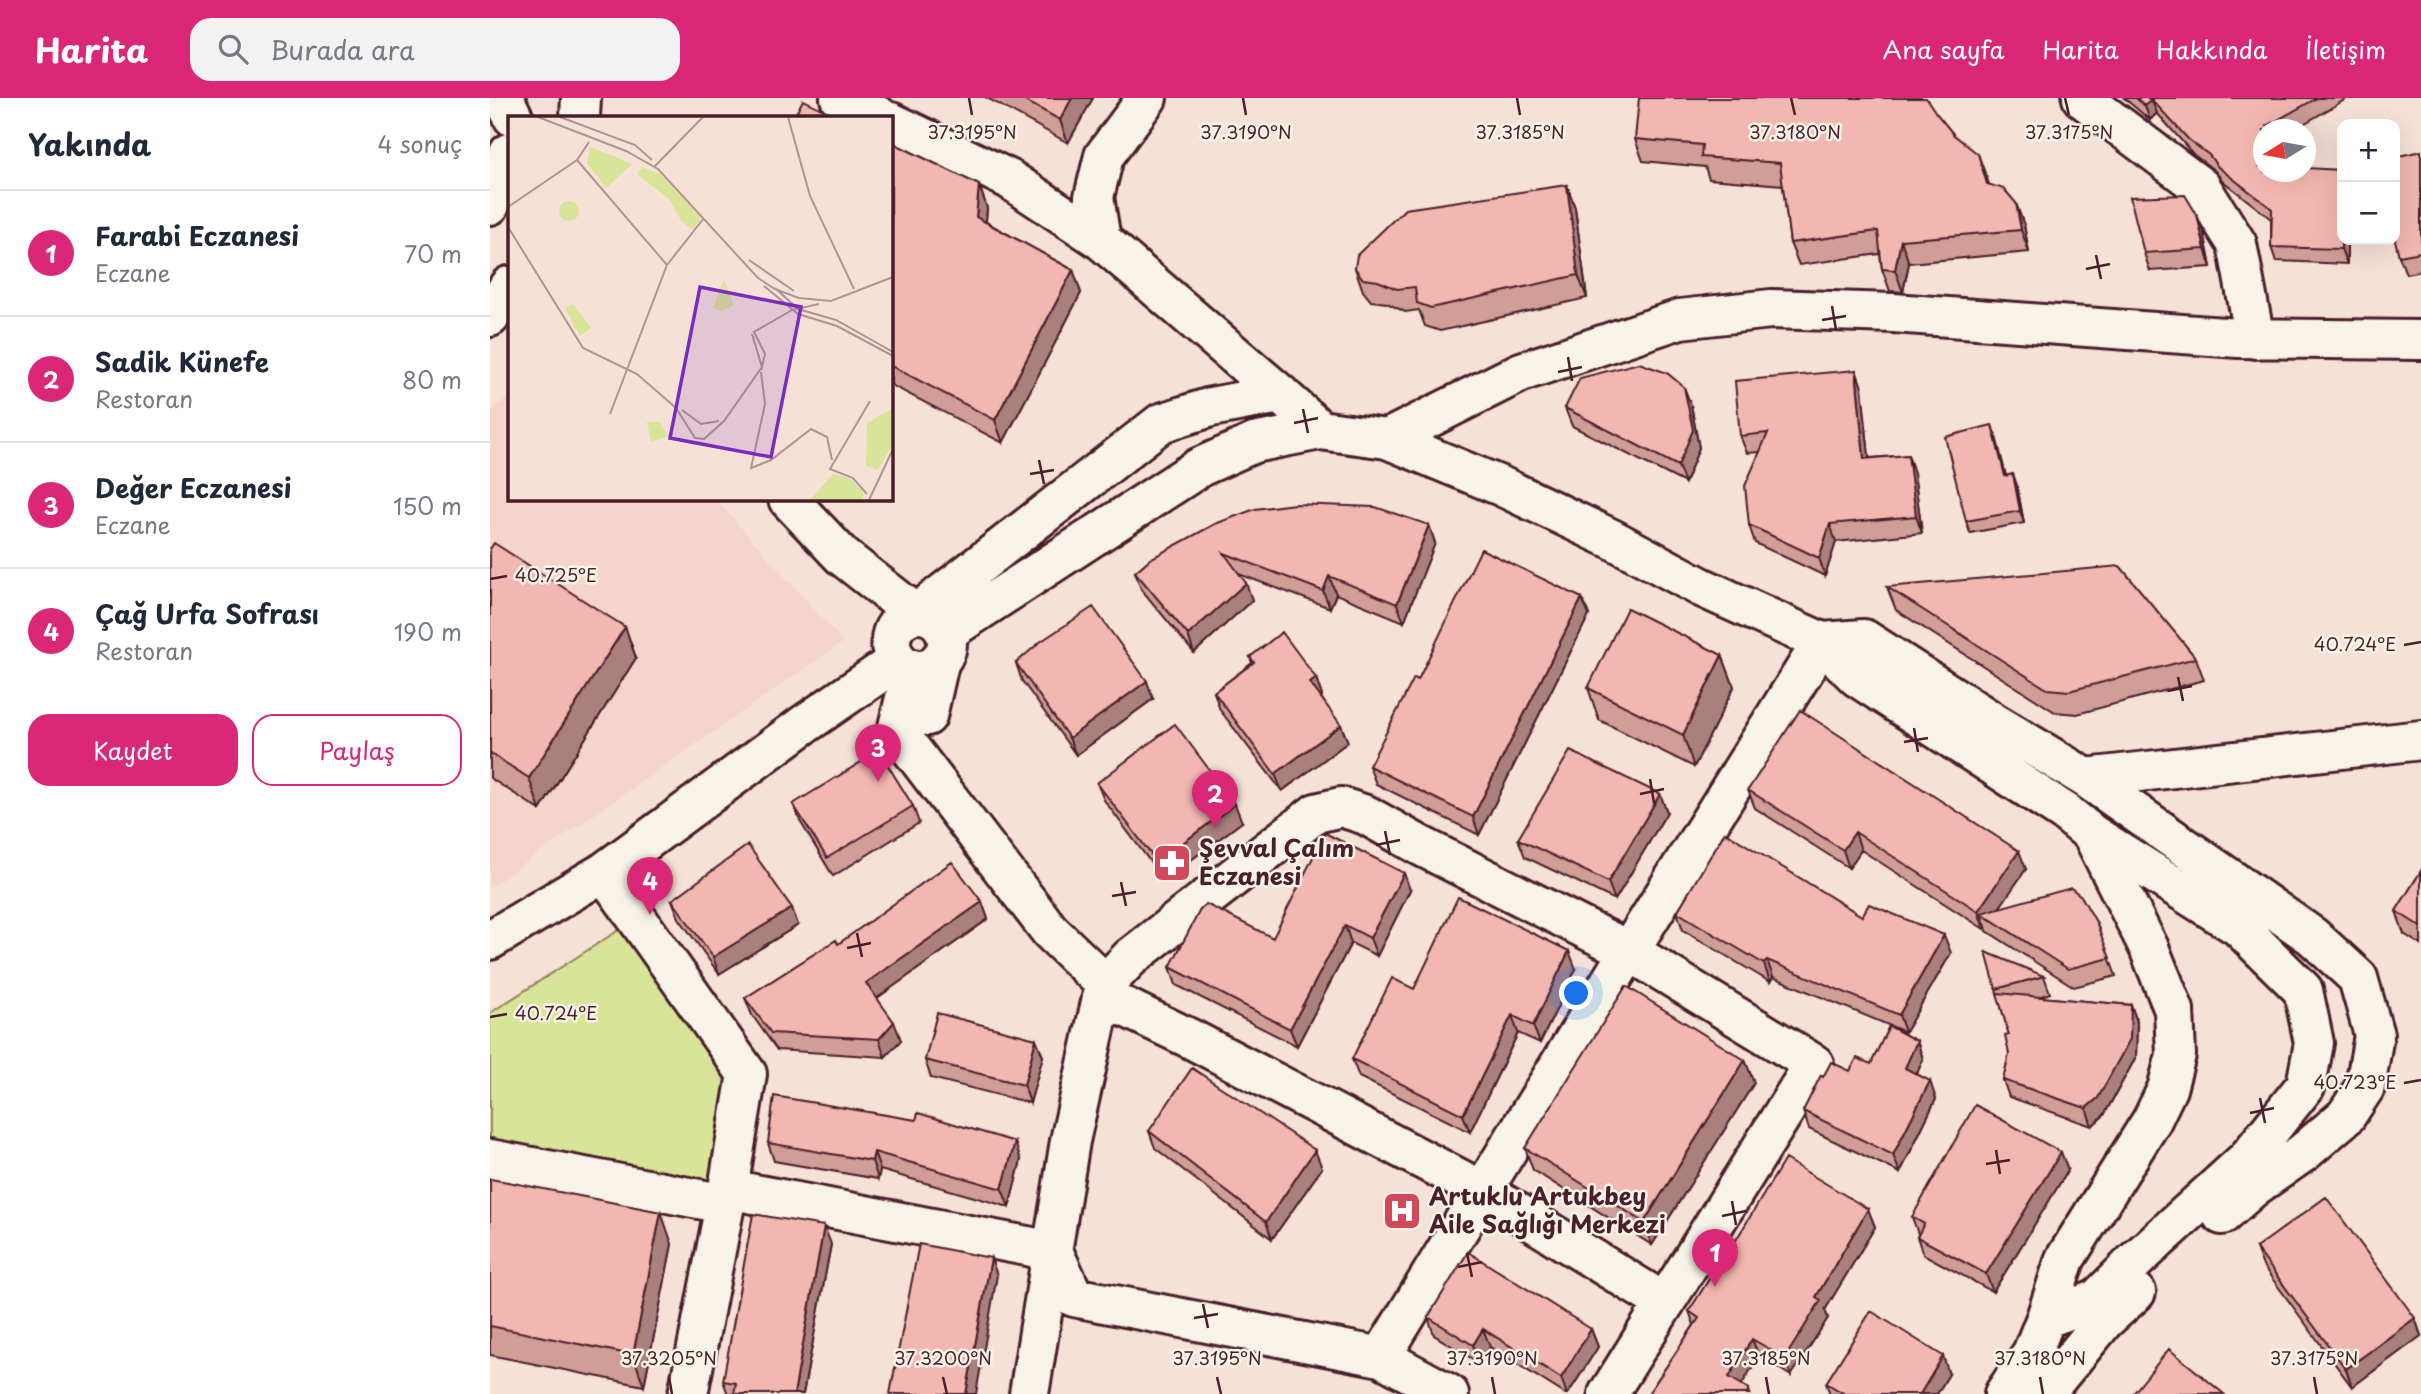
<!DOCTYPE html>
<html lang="tr">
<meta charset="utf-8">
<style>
body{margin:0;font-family:"Playpen Sans",sans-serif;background:#f2f2f3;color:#1f2937}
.controls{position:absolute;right:21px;top:21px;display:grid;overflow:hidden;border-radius:14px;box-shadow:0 7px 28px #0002}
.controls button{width:63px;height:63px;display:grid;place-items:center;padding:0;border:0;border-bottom:2px solid #e0e1e3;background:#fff;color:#1f2937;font:35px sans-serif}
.compass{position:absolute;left:1763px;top:21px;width:63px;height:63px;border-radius:50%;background:#fff;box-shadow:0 7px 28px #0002;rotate:259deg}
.you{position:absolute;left:1087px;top:896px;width:24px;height:24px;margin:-18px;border:5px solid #fff;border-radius:50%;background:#1a73e8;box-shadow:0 0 0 10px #1a73e833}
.badge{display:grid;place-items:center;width:46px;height:46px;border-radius:50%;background:#db2777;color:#fff;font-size:23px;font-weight:700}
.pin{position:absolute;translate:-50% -58px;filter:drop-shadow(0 2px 4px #0008)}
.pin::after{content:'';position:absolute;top:37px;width:24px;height:21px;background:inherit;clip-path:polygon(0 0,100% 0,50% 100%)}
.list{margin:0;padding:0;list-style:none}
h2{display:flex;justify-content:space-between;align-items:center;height:91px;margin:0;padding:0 28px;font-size:30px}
h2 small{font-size:23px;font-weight:400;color:#747a83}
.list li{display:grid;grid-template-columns:46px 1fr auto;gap:21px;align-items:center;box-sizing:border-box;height:126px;padding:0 28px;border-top:2px solid #e0e1e3}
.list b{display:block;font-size:26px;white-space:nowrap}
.list p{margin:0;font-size:23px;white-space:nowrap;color:#747a83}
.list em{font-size:23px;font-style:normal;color:#747a83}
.actions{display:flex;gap:14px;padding:21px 28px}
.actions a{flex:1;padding:16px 0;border:2px solid #db2777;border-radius:21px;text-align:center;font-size:24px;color:#db2777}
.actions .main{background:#db2777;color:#fff}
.icon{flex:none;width:38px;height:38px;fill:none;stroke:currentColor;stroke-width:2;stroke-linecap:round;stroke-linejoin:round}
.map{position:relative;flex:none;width:1931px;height:1296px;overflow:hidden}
header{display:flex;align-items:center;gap:42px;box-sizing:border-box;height:98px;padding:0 35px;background:#db2777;color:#fff}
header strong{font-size:33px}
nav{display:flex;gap:38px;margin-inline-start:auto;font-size:24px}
.search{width:490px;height:63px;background:#f2f2f3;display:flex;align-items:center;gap:18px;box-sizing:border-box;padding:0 24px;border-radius:21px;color:#747a83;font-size:26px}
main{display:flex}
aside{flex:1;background:#fff}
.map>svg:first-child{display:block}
.built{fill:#f5d4cb}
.green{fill:#d8e497;stroke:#918261;stroke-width:2}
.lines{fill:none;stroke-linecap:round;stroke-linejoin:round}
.minor-casing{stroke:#4a1f2b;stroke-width:44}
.major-casing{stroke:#4a1f2b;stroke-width:44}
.highway-casing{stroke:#4a1f2b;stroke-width:44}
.minor{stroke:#f7f3e8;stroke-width:38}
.major{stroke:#f7f3e8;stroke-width:38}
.highway{stroke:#f7f3e8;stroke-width:38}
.wall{fill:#d09d97;stroke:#4a1f2b;stroke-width:2}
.shaded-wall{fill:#a9807b;stroke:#4a1f2b;stroke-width:2}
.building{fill:#f2b7b0;stroke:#4a1f2b;stroke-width:2}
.ticks{fill:none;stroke:#4a1f2b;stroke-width:2.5}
.labels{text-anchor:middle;stroke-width:5;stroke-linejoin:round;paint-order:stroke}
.poi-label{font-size:24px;font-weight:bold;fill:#4a1f2b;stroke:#f7f3e8;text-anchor:start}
.inset-road{fill:none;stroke:#b19392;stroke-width:2}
.view{fill:#7b2cbf;fill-opacity:0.15;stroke:#7b2cbf;stroke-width:3.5}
.inset-edge{fill:none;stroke:#4a1f2b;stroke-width:3.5}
.ticks-label{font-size:18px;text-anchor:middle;fill:#4a1f2b;stroke:#f7f3e8;stroke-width:5;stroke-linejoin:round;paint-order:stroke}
</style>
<header>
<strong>Harita</strong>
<div class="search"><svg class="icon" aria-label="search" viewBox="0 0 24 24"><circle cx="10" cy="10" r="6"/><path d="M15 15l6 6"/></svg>Burada ara</div>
<nav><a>Ana sayfa</a><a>Harita</a><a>Hakkında</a><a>İletişim</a></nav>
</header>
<main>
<aside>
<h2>Yakında<small>4 sonuç</small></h2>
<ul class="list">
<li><span class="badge">1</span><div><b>Farabi Eczanesi</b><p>Eczane</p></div><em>70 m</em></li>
<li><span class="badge">2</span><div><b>Sadik Künefe</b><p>Restoran</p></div><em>80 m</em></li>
<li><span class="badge">3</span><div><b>Değer Eczanesi</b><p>Eczane</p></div><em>150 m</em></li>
<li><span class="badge">4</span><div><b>Çağ Urfa Sofrası</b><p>Restoran</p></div><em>190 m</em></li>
</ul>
<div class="actions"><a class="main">Kaydet</a><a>Paylaş</a></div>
</aside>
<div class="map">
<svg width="1931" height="1296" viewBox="0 0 1931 1296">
<rect width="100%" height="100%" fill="#f6e1d7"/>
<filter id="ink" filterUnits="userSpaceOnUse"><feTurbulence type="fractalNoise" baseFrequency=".0143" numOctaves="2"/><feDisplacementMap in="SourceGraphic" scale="14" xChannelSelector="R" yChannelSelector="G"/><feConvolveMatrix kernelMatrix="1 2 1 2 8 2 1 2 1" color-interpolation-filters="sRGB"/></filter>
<g filter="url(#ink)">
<path class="built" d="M19 299V401H226L353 544 0 789V313Z"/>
<path class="green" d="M132 830 239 983 221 1086 0 1046V915Z"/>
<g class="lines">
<defs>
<path id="minor" d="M350 0 390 19
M1592 0 1711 89 1747 146 1765 241
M401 24 519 81 611 142 790 296
M611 142 604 99 614 58 657 0
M897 341 1031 274 1190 221 1281 211 1403 215 1748 240 1931 242
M422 571 407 633 560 833 615 886
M437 618 450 561
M1596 680 1931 642
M114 774 257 976 238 1091 198 1296
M0 842 114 774 312 628 408 562
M611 905 635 909 703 942 991 1092 1175 1205
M0 1061 235 1106
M238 1091 563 1153 584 1199 891 1259 959 1296
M891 1259 1139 853 1332 544
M539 1296 580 1043 615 886 641 859 826 715 851 709 876 717 931 748 1139 853 1324 966 1118 1296"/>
<path id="major" d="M90 19 91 0
M0 107 19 55
M0 219 19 188
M830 332 897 341 1013 389 1122 441 1211 489 1332 544 1367 579 1576 715 1602 736 1749 829 1813 892 1824 945 1816 987 1757 1061 1646 1162 1606 1202 1556 1220 1542 1255 1514 1296
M298 401 352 458 426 516 671 325 721 309 790 296 830 332 764 345 710 369 455 535
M401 544a28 28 0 1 1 56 0a28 28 0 1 1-56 0Z
M1332 544 1374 541 1503 624 1596 680 1822 838 1868 880 1884 937 1875 989 1856 1018 1814 1054 1764 1089 1732 1117
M1556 1220 1575 1161 1662 1022 1677 991 1686 957 1684 912 1659 850 1602 736
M1554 1296 1614 1223 1646 1194"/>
<path id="highway" d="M14 0 23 19"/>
</defs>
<use href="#minor" class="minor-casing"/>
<use href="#major" class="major-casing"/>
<use href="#highway" class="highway-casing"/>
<use href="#minor" class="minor"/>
<use href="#major" class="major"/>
<use href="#highway" class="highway"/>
</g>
<path class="wall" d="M497 0H603L578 45Z
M1634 0H1858L1803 32H1774V74L1852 142H1857V166L1786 163 1781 149V121L1733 83 1724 72 1704 57 1667 15 1660 22Z
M1446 15 1496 78 1499 86 1534 127 1539 154 1419 165 1413 194 1400 193 1392 171 1390 156 1309 167 1300 145 1293 87 1219 81 1215 69 1153 63 1145 41Z
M401 44 489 87 497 110 496 124 583 172 591 195 513 345 401 287Z
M1931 53V173L1916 176 1909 158Z
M1077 87 1085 110 1097 200 950 233 935 228 929 212 915 214 897 205 881 203 873 193 865 170Z
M1714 134 1721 169 1660 173 1654 155Z
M1366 272 1372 290 1379 360 1418 357 1424 375 1432 435 1346 444 1335 478 1265 445 1259 427 1270 354 1257 355 1250 338Z
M1201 307 1209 350 1195 385 1082 328 1075 310Z
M1506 339 1516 378 1523 376 1527 388 1534 425 1480 435 1476 423Z
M939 427 945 445 914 524 846 496 840 510 749 476 762 502 704 555 651 491 645 474 660 461Z
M0 451 135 529 146 560 50 712 0 680Z
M1397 489 1706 560 1714 582 1587 616 1565 614 1406 512Z
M1092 500 1099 517 989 737 886 686 879 668 928 582Z
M1232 557 1244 589 1204 669 1109 622 1098 590Z
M760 559 826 580 832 598 831 599 858 644 792 693 730 612 724 594 762 565Z
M526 565 663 601 586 657 532 583Z
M607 685 752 724 674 782 614 702Z
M1258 692 1536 771 1508 810 1606 824 1626 878 1584 889 1497 833 1496 829 1494 831 1371 752 1359 770 1265 710Z
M1170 696 1177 714 1125 802 1035 759 1028 741Z
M303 706 423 708 429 725 343 778 310 723Z
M1931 773V847L1914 836 1906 813Z
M920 792 887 858 861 845 807 948 686 887 680 869 783 840Z
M182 802 308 827 229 876 189 820Z
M492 804 498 821 387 900 411 942 395 959 287 952 262 917 255 900 348 846Z
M1187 814 1372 818 1461 855 1415 934 1283 879 1280 884 1193 832Z
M1086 871 1050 945 1028 935 980 1034 869 979 862 961 924 891Z
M1554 878 1560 895 1548 899 1641 907 1647 924 1646 959 1614 1017 1602 1028 1519 999 1513 982 1519 956V937L1506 891Z
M1427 943 1433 961 1427 976 1446 1001 1410 1075 1319 1031 1313 1013 1333 979 1360 973 1381 966Z
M553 958 540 1005 441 980 435 962Z
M1255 962 1264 985 1162 1147 1043 1072 1035 1050Z
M659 1033 832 1070 782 1141 665 1050Z
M278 1045 531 1062 519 1109 390 1072 388 1081 284 1063Z
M1578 1072 1503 1194 1433 1156 1427 1139 1428 1136 1422 1119Z
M0 1081 182 1146 154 1288 0 1257Z
M1378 1111 1385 1129 1335 1212 1338 1220 1301 1278 1269 1258 1251 1287 1259 1291 1260 1296H1158L1204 1227 1199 1213 1243 1147Z
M341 1146 313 1296H238L233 1283Z
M1766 1150 1925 1220 1931 1238 1862 1289 1773 1168Z
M938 1219 1101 1231 1108 1249 1078 1296H1075L1000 1249 989 1265 944 1237Z
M1459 1276 1447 1296H1340L1336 1285Z"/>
<path class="shaded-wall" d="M582 0H603L578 45 570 22Z
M1661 1 1667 15 1660 22 1655 8Z
M1488 56 1496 78 1505 108 1497 86Z
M489 87 497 110 494 142 486 119Z
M1077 87 1085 110 1097 200 1088 177Z
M1526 105 1534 127 1539 154 1531 132Z
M1707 117 1714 134 1721 169 1715 151Z
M1852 122V142H1857V166L1851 151Z
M1411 142 1419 165 1413 194 1405 172Z
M583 172 591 195 513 345 505 322Z
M1366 272 1372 290 1381 378 1374 361Z
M1194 289 1201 307 1209 350 1195 385 1188 368Z
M1502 327 1506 339 1519 390 1515 378Z
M1418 357 1424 375 1432 435 1426 418Z
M1523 376 1527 388 1534 425 1530 413Z
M1340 426 1346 444 1335 478 1329 460Z
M939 427 945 445 914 524 907 506Z
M839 478 846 496 840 510 833 493Z
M756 485 762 502 704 555 698 537Z
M1092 500 1099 517 989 737 983 719Z
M135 529 146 560 50 712 39 680Z
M1232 557 1244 589 1204 669 1193 637Z
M826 580 832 598 826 603 820 585Z
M657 583 663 601 586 657 579 640Z
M851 627 858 644 792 693 785 676Z
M1170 696 1177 714 1125 802 1118 784Z
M745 706 752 724 674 782 667 764Z
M1365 734 1371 752 1359 770 1353 752Z
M1529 753 1536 771 1501 822 1491 815 1496 829 1494 831 1488 813Z
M914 775 920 792 887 858 880 840Z
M492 804 498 821 383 903 376 885Z
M302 810 308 827 229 876 223 859Z
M855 827 861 845 807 948 800 931Z
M1454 837 1461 855 1415 934 1409 917Z
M1079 853 1086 871 1050 945 1043 928Z
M1277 862 1283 879 1280 884 1274 866Z
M1641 907 1647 924 1646 959 1614 1017 1602 1028 1596 1010Z
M1022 917 1028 935 980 1034 973 1017Z
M404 924 411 942 395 959 389 941Z
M546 941 553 958 540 1005 534 987Z
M1427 943 1433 961 1422 987 1415 970Z
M1255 962 1264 985 1162 1147 1154 1124Z
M1440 983 1446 1001 1410 1075 1403 1057Z
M525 1044 531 1062 519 1109 512 1091Z
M825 1052 832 1070 782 1141 776 1124Z
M384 1054 390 1072 388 1081 382 1063Z
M1571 1054 1578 1072 1503 1194 1496 1176Z
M1378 1111 1385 1129 1335 1212 1338 1220 1301 1278 1295 1260 1326 1199Z
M171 1114 182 1146 154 1288 143 1257Z
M334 1128 341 1146 313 1296H304Z
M501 1160 507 1177 486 1296H476Z
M1925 1220 1931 1238 1862 1289 1856 1271Z
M993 1231 1000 1249 989 1265 983 1247Z
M1101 1231 1108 1249 1078 1296H1077L1071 1280Z
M1262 1241 1269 1258 1246 1296 1239 1279Z
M1453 1258 1459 1276 1447 1296H1430Z"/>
<path class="building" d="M530 0H582L570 22Z
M1149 0H1436L1446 15 1464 37 1488 56 1497 86 1514 91 1526 105 1531 132 1411 142 1405 172 1392 171 1388 133 1300 145 1290 65 1211 59 1212 47 1145 41Z
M1646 0H1827L1777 28 1783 32H1774V65L1770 69H1774V74H1816V70L1852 72 1851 151 1781 149 1782 111 1728 69 1719 57 1699 42 1661 1 1655 8Z
M313 2 349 19H304Z
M401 44 489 87 486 119 583 172 505 322 401 268Z
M1931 53V154L1909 158 1905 142V59Z
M1077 87 1088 177 941 210 927 205 925 189 907 191 888 183 873 181 865 170 867 157 915 111Z
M1695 97 1707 117 1715 151 1654 155 1640 99Z
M1149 265 1177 275 1194 289 1203 332 1188 368 1075 310 1090 280Z
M1366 272 1374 361 1418 357 1426 418 1340 426 1329 460 1259 427 1255 388 1278 335 1250 338 1245 283Z
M1502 327 1515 378 1523 376 1530 413 1476 423 1455 339Z
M805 406 885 409 939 427 907 506 839 478 833 493 734 455 756 485 698 537 645 474 660 461 725 426 765 411Z
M4 445 135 529 39 680 0 655V451Z
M991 451 1092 500 983 719 879 668 924 580 928 582Z
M1630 468 1706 560 1579 593 1557 591 1397 489Z
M603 509 657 583 579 640 526 565 550 544Z
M1137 510 1232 557 1193 637 1098 590Z
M792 534 826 580 820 585 851 627 785 676 724 594 764 564 760 559Z
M1310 612 1529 753 1488 813 1365 734 1353 752 1258 692Z
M685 626 745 706 667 764 607 685Z
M389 653 423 708 337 760 303 706Z
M1080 653 1170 696 1118 784 1028 741Z
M1235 734 1372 818 1379 806 1454 837 1409 917 1277 862 1274 866 1187 814Z
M835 735 914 775 880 840 855 827 800 931 680 869 711 810 716 806 783 840Z
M258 747 302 810 223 859 182 802Z
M462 764 492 804 376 885 404 924 389 941 281 935 255 900 346 842 348 846Z
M1931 773V829L1906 813Z
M1581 790 1591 798 1606 824 1620 860 1578 871 1491 815Z
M968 799 1079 853 1043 928 1022 917 973 1017 862 961 902 880 924 891Z
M1496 854 1554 878 1506 891Z
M1136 888 1255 962 1154 1124 1035 1050Z
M1507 895 1641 907 1640 941 1608 1000 1596 1010 1513 982 1519 956 1515 938 1519 937Z
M447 915 546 941 534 987 435 962Z
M1399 928 1427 943 1415 970 1440 983 1403 1057 1313 1013 1331 977 1333 979 1341 964 1360 973 1367 960 1381 966Z
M702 970 825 1052 776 1124 659 1033Z
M284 998 426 1022 428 1015 525 1044 512 1091 384 1054 382 1063 278 1045Z
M1485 1007 1571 1054 1496 1176 1427 1139 1434 1126 1422 1119Z
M1295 1061 1378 1111 1326 1199 1331 1202 1295 1260 1262 1241 1239 1279 1259 1291 1256 1296H1158L1209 1220 1199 1213 1241 1146 1243 1147Z
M0 1081 18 1084 171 1114 143 1257 0 1228Z
M1836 1099 1925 1220 1856 1271 1766 1150Z
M263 1116 334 1128 304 1296H244L246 1285 233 1283Z
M429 1146 501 1160 476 1296H400Z
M978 1154 1101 1231 1071 1280 993 1231 983 1247 938 1219Z
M1381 1213 1453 1258 1430 1296H1355L1336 1285Z
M1679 1251 1734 1296H1643Z"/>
</g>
<path class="ticks" d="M479 0 482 17M753 0 756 17M1027 0 1030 17M1301 0 1305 17M1575 0 1579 17M1606 157 1611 181M1596 171 1620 166M1342 208 1346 232M1332 222 1356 218M1078 259 1082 283M1068 274 1092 269M813 311 818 335M804 325 828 320M549 362 554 386M540 376 564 372M0 481 17 478M1914 547 1931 544M1688 579 1693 603M1678 593 1702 588M1424 630 1428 654M1414 644 1438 640M1160 681 1164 705M1150 696 1174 691M895 733 900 757M886 747 910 742M631 784 636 808M622 798 646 794M367 835 372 859M357 850 381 845M0 919 17 916M1914 985 1931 982M1770 1000 1775 1025M1760 1015 1784 1010M1506 1052 1510 1076M1496 1066 1520 1062M1242 1103 1246 1127M1232 1118 1256 1113M977 1155 982 1179M968 1169 992 1164M713 1206 718 1230M704 1220 728 1216M179 1279 182 1296M453 1279 457 1296M727 1279 731 1296M1002 1279 1005 1296M1276 1279 1279 1296M1550 1279 1553 1296M1824 1279 1827 1296"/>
<defs>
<symbol id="pharmacy-square" viewBox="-11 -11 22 22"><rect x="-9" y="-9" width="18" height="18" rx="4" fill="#d1495b" stroke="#f7f3e8"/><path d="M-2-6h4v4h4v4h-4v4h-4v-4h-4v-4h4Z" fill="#fff"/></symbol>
<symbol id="hospital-square" viewBox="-11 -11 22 22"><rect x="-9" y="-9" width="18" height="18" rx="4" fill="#d1495b" stroke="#f7f3e8"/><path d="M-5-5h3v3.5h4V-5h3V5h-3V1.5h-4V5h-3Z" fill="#fff"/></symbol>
</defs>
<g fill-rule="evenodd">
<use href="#pharmacy-square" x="660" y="743" width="44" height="44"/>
<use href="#hospital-square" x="890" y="1091" width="44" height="44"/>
</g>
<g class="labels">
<g class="poi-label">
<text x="709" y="759">Şevval Çalım<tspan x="709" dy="28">Eczanesi</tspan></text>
<text x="939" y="1107">Artuklu Artukbey<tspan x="939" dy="28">Aile Sağlığı Merkezi</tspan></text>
</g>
</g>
<g transform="translate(18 18)">
<rect width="385" height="385" fill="#f6e1d7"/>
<path d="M82 31 108 41 124 48 98 72 79 47ZM134 51 152 58 193 101 185 114 174 106 161 83 129 58ZM51 95a10 10 0 1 1 20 0a10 10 0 1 1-20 0ZM216 163 226 189 213 195 205 192ZM65 188 83 212 72 220 57 192ZM385 292V328L370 354 358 350 359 307ZM139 306H151L161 320 143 326ZM325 358 343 363 355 375V384H302Z" fill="#d8e497"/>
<path class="inset-road" d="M30 1 118 35 150 53 250 162 267 173 291 182 323 185 385 161M52 1 127 29 144 44M280 1 302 80 346 173M69 44 159 149M146 51 195 1M0 91 69 44 81 26M0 111 75 232 129 258 168 292 187 322 196 323 216 305 254 251M241 144 286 175M256 170 290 198 329 210 385 240M267 172 290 193 328 204 385 236M284 194 311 188M244 218 254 251 257 238 246 216 284 194M253 256 257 288 243 352 263 344 303 313 319 321 324 344M174 294 193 308 211 305M102 298 159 149 196 102M359 378 345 362 322 353 362 285M361 384 385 333"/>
<path class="view" d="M192 171 293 191 263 341 162 322Z"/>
<rect width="385" height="385" class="inset-edge"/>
</g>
<g class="ticks-label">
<text x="482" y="41">37.3195°N</text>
<text x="756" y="41">37.3190°N</text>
<text x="1030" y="41">37.3185°N</text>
<text x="1305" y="41">37.3180°N</text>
<text x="1579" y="41">37.3175°N</text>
<text x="66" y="484">40.725°E</text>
<text x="1865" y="553">40.724°E</text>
<text x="66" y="922">40.724°E</text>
<text x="1865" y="991">40.723°E</text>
<text x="179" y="1267">37.3205°N</text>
<text x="453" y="1267">37.3200°N</text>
<text x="727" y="1267">37.3195°N</text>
<text x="1002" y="1267">37.3190°N</text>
<text x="1276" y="1267">37.3185°N</text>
<text x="1550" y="1267">37.3180°N</text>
<text x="1824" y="1267">37.3175°N</text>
</g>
</svg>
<div class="controls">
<button>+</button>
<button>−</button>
</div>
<svg class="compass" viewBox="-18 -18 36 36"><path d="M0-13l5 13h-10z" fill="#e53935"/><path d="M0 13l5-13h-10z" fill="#747a83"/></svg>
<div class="you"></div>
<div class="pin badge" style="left:1225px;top:1189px">1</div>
<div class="pin badge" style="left:725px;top:730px">2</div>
<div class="pin badge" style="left:388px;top:684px">3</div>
<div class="pin badge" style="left:160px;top:817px">4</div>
</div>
</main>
